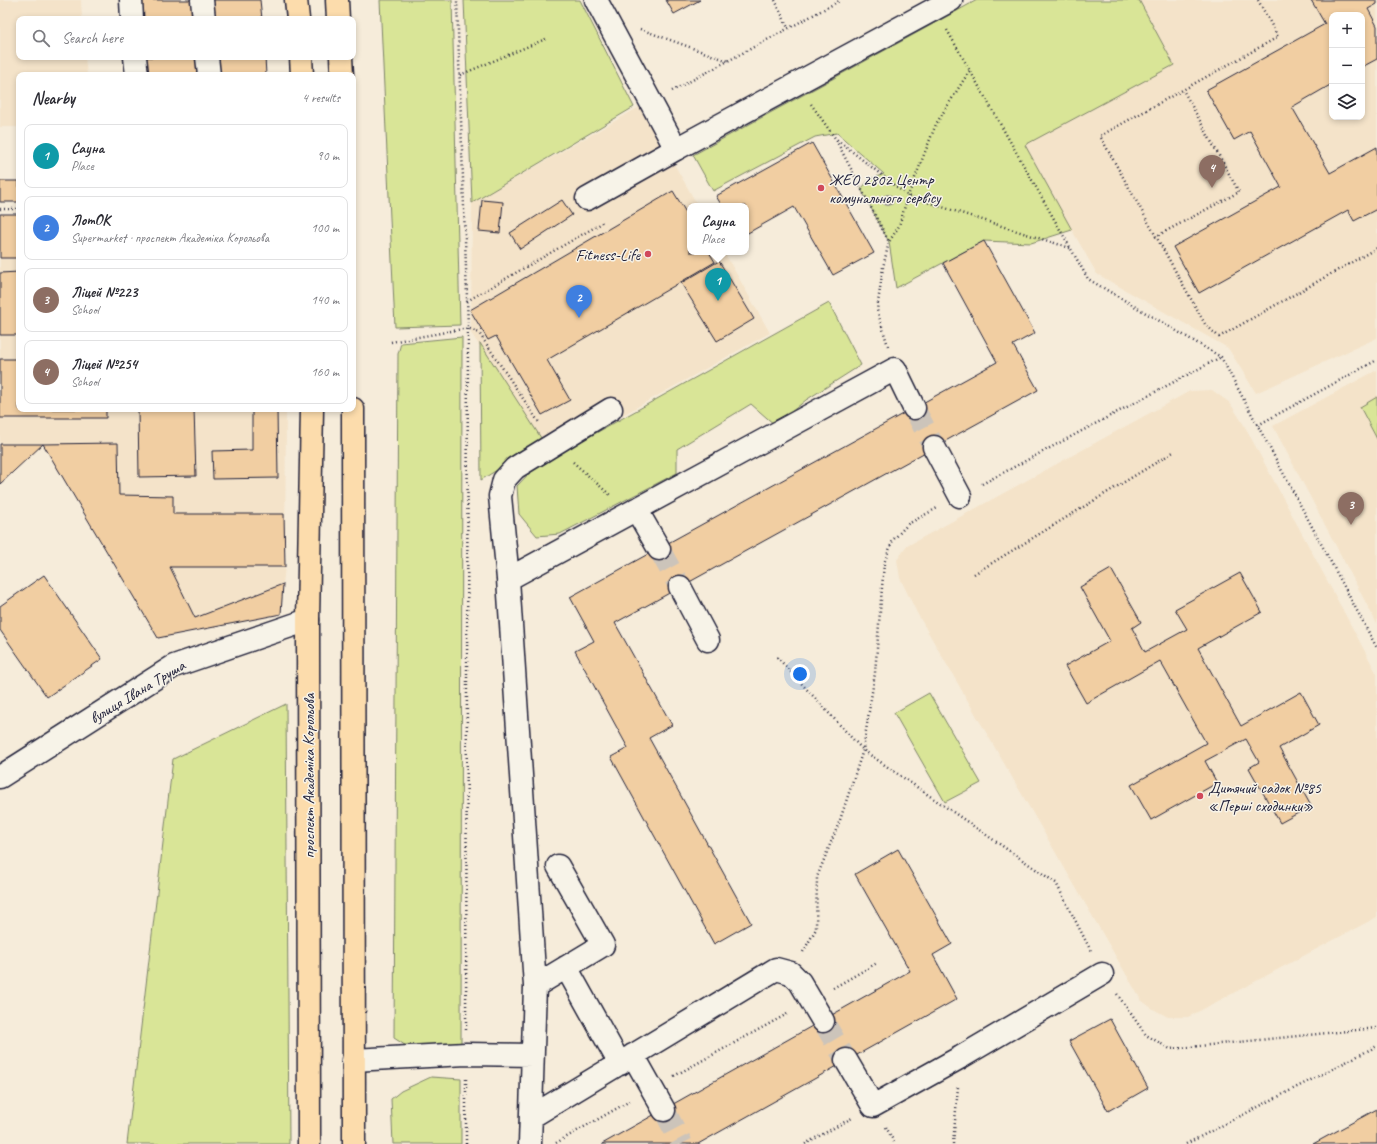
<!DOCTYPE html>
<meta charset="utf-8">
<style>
body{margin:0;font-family:Caveat,sans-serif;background:#f2f2f3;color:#2b2b33}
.controls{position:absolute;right:12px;top:12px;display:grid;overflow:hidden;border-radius:8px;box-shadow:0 2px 6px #0003}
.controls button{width:36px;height:36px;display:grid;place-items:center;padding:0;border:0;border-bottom:1px solid #e1e1e2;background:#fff;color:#2b2b33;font:20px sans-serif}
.you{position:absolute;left:800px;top:674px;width:14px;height:14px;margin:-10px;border:3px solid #fff;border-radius:50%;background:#1a73e8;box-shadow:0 0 0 6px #1a73e833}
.badge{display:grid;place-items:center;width:26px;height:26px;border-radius:50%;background:#d1495b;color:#fff;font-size:13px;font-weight:700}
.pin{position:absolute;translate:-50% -33px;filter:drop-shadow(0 1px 2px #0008)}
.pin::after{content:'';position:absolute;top:21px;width:14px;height:12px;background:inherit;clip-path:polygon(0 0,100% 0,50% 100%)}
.popup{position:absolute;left:687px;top:203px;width:62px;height:52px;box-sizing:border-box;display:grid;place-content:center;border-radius:8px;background:#fff;filter:drop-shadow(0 1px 3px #0005);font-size:13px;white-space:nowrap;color:#7c7c81}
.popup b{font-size:15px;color:#2b2b33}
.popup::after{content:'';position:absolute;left:50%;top:100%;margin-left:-8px;border:8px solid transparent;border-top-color:#fff}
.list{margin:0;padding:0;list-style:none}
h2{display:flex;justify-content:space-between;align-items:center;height:52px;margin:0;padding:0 16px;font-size:17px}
h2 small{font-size:13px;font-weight:400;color:#7c7c81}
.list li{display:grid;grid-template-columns:26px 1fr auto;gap:12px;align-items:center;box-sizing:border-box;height:64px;margin:0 8px 8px;padding:0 8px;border:1px solid #e1e1e2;border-radius:8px}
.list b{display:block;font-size:15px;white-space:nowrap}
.list p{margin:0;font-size:13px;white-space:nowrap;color:#7c7c81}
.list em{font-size:13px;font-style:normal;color:#7c7c81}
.icon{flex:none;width:22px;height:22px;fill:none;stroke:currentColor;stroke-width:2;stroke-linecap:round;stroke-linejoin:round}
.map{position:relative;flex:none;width:1377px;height:1144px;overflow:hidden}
.search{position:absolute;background:#fff;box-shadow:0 2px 6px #0003;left:16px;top:16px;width:340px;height:44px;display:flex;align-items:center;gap:10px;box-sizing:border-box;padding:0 14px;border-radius:8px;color:#7c7c81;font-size:15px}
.panel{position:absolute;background:#fff;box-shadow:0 2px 6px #0003;left:16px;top:72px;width:340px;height:340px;border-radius:8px}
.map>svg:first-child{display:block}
.built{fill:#f4e3c9;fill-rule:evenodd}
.green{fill:#d9e597;stroke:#7e8469}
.building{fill:#f1cea2;stroke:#22223b}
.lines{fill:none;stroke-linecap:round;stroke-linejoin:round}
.minor-tunnel{stroke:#ccc4ba;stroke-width:22;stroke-dasharray:22 11;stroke-linecap:butt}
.minor-casing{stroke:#22223b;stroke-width:25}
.major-casing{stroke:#22223b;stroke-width:25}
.path{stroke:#22223b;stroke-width:2.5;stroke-dasharray:1 3;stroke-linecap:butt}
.minor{stroke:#f7f3e8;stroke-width:22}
.major{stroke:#fcdcac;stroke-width:22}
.tree{fill:#9b988f}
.poi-dot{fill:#d1495b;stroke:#f7f3e8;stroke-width:1.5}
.labels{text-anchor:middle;stroke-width:3;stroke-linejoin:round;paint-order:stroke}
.poi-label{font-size:16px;fill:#22223b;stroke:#f7f3e8;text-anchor:start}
.street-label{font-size:16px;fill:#22223b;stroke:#f7f3e8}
</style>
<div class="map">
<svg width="1377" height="1144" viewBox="0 0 1377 1144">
<rect width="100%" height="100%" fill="#f6ecda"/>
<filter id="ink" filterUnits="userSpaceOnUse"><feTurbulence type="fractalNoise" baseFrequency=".025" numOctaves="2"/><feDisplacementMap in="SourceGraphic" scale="8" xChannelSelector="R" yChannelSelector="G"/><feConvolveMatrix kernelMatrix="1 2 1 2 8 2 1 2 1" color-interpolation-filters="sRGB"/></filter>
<g filter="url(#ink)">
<path class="built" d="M0 0H81L82 19H19V57H85L87 75H19V127H0Z
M977 0H1377V338L1256 393 1228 348 1097 274 1024 146ZM1332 15H1362V117H1332Z
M641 106 698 206H690V252H724L770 333 551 455 471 333 472 203Z
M0 214H19V409H286L285 567 283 584 158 638 43 445 0 484Z
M1377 370V624L1273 426Z
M1212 390 1230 403 1244 425 1377 674V917L1188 1017H1168L1153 1009 1141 1000 917 613 900 578 897 560 907 546 1190 391Z"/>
<path class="green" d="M380 0H452L460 325 395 327Z
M464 0H580L634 107 472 203Z
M977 0H1139L1174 65 1025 145 1072 230 1031 243 984 241 896 288 889 242 861 189 870 179 884 174 837 133 815 137 713 191 693 155Z
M829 303 861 365 806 400 775 425 751 404 677 449V473L560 534 537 536 519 514 517 486 535 467Z
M462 337 461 1052 414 1051 394 1038 398 354 401 343Z
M480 343 543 441 481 480Z
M1377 397V439L1360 407Z
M929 693 981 783 945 802 894 713Z
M286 704 289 1144H127L173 759Z
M431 1077 461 1079V1144H393L391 1099 401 1091Z"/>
<path class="building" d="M141 0H198L199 19H142Z
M213 0H260L262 19H214Z
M666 0H700L674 14Z
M1311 0H1377V4L1368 9 1377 26V59L1362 67V15H1332V84L1292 107 1330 173 1377 147V209L1354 221 1348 210 1199 293 1173 247 1281 187 1250 131 1234 140 1206 90 1325 24Z
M146 57H203L204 75H147Z
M217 57H265L266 75H219Z
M812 143 874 253 833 275 794 207 746 234V206H722L716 196Z
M0 181H19V202H0Z
M673 191 690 219V252H709L715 262 547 360 570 400 542 415 496 336 488 340 470 310Z
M482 200 503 202 500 233 479 231Z
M562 200 572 215 520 249 510 233Z
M0 214H19V258H0Z
M984 241 1035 333 1013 345 1038 390 615 623 672 725 649 738 751 923 714 944 611 757 628 748 575 651 594 641 570 597 997 362 943 263Z
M719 261 754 319 717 341 681 283Z
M19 272V335H0V273Z
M0 359H19V409H106V418H0Z
M138 409H194L196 476 139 477Z
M252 409H277L278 478 213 479 212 451 252 450Z
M118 443 119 495 173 496V514H284L285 567H170L195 618 283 584 281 614 158 638 43 444Z
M0 444H43L0 484Z
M1111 569 1141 622 1132 628 1145 652 1187 629 1175 609 1240 573 1262 612 1198 648 1241 726 1301 692 1319 725 1279 748 1311 806 1280 823 1249 768 1259 762 1246 739 1205 761 1217 783 1151 820 1131 785 1206 743 1160 661 1086 703 1065 666 1110 641 1080 587Z
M44 575 102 659 47 697 0 630V606Z
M898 849 952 944 933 955 957 999 698 1144H602L910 971 855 874Z
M1110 1019 1148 1088 1108 1111 1069 1041Z
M1377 1109V1144H1313Z"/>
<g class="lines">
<path class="minor-tunnel" d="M914 408 934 447
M659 549 680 587
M823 1021 846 1060
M664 1110 682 1144"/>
<defs>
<path id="minor" d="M131 0 132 19
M202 0 204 19
M596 0 676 149 951 0
M135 57 137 75
M207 57 209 75
M587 199 676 149
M934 447 960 496
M636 509 659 549
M508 579 895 369 914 408
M680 587 708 640
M0 777 174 666 308 620
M566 967 620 1064
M535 986 603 945 558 866
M633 1055 664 1110
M353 1060 466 1054 532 1055
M846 1060 873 1106 961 1057 1102 974
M531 1117 776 969 791 973 800 982 823 1021
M530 1144 535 986 508 579 500 496 504 480 515 468 611 409"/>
<path id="major" d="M296 0 298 19
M337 0 338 19
M301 57 302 75
M341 57 342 75
M353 409 354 1144
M309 1144 308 620 312 409"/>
</defs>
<use href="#minor" class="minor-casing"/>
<use href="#major" class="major-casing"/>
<path class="path" d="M775 0 788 28
M1258 0 1278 37 1100 136 1205 324 1219 337 1377 248
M640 29 728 61
M947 30 1088 279 1221 357 1377 648
M460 75 548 38
M672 91 841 0
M811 104 835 138 908 196 1070 248
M836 140 889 242
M0 209H19
M1155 237 1239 192 1183 90
M467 301 602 223 600 220
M391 342 468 328 457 0
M888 346 877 310 883 267 889 242 899 226 908 196 936 124 970 70
M1258 425 1377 360
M573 462 610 495
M982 484 1221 357
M974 574 1175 451
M777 657 863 750 1056 883 1092 953
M803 952 816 929 817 877 840 820 863 750 875 673 884 563 893 540 908 524 939 507
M833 988 877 963
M1117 994 1146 1035 1170 1049 1377 1028
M466 1030 468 328 479 333 540 424
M674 1076 789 1013
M886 1127 895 1144
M556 1143 630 1101
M466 1144V1079
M805 1144 852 1118
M953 1144 958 1087
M1186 1144 1377 1046"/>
<use href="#minor" class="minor"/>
<use href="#major" class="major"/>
</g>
<circle class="tree" cx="888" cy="200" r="6"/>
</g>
<g class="poi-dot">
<circle cx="821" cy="188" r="4"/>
<circle cx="648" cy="254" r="4"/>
<circle cx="1200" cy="796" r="4"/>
</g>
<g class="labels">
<g class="poi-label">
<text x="829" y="185">ЖЕО 2802 Центр<tspan x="829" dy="18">комунального сервісу</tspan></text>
<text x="640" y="260" text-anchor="end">Fitness-Life</text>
<text x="1208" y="793">Дитячий садок №85<tspan x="1208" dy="18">«Перші сходинки»</tspan></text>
</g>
<g class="street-label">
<text transform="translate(137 691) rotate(-31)" y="6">вулиця Івана Труша</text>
<text transform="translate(308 776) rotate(-90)" y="6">проспект Академіка Корольова</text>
</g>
</g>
</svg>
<div class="controls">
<button>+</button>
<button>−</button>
<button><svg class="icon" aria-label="layers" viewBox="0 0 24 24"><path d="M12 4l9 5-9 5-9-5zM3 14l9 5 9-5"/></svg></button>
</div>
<div class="you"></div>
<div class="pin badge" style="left:718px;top:301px;background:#0f9aa8">1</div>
<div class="popup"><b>Сауна</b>Place</div>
<div class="pin badge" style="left:579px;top:318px;background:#3f7fe0">2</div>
<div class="pin badge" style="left:1351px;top:525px;background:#8d6e63">3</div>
<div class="pin badge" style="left:1212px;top:188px;background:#8d6e63">4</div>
<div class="search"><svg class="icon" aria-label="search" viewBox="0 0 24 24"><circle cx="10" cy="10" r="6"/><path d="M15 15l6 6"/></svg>Search here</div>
<section class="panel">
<h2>Nearby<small>4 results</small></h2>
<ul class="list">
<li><span class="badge" style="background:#0f9aa8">1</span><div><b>Сауна</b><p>Place</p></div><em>90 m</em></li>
<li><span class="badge" style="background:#3f7fe0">2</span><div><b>ЛотОК</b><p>Supermarket · проспект Академіка Корольова</p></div><em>100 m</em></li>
<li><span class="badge" style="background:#8d6e63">3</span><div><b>Ліцей №223</b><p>School</p></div><em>140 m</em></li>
<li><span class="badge" style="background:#8d6e63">4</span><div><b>Ліцей №254</b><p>School</p></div><em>160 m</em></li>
</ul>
</section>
</div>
